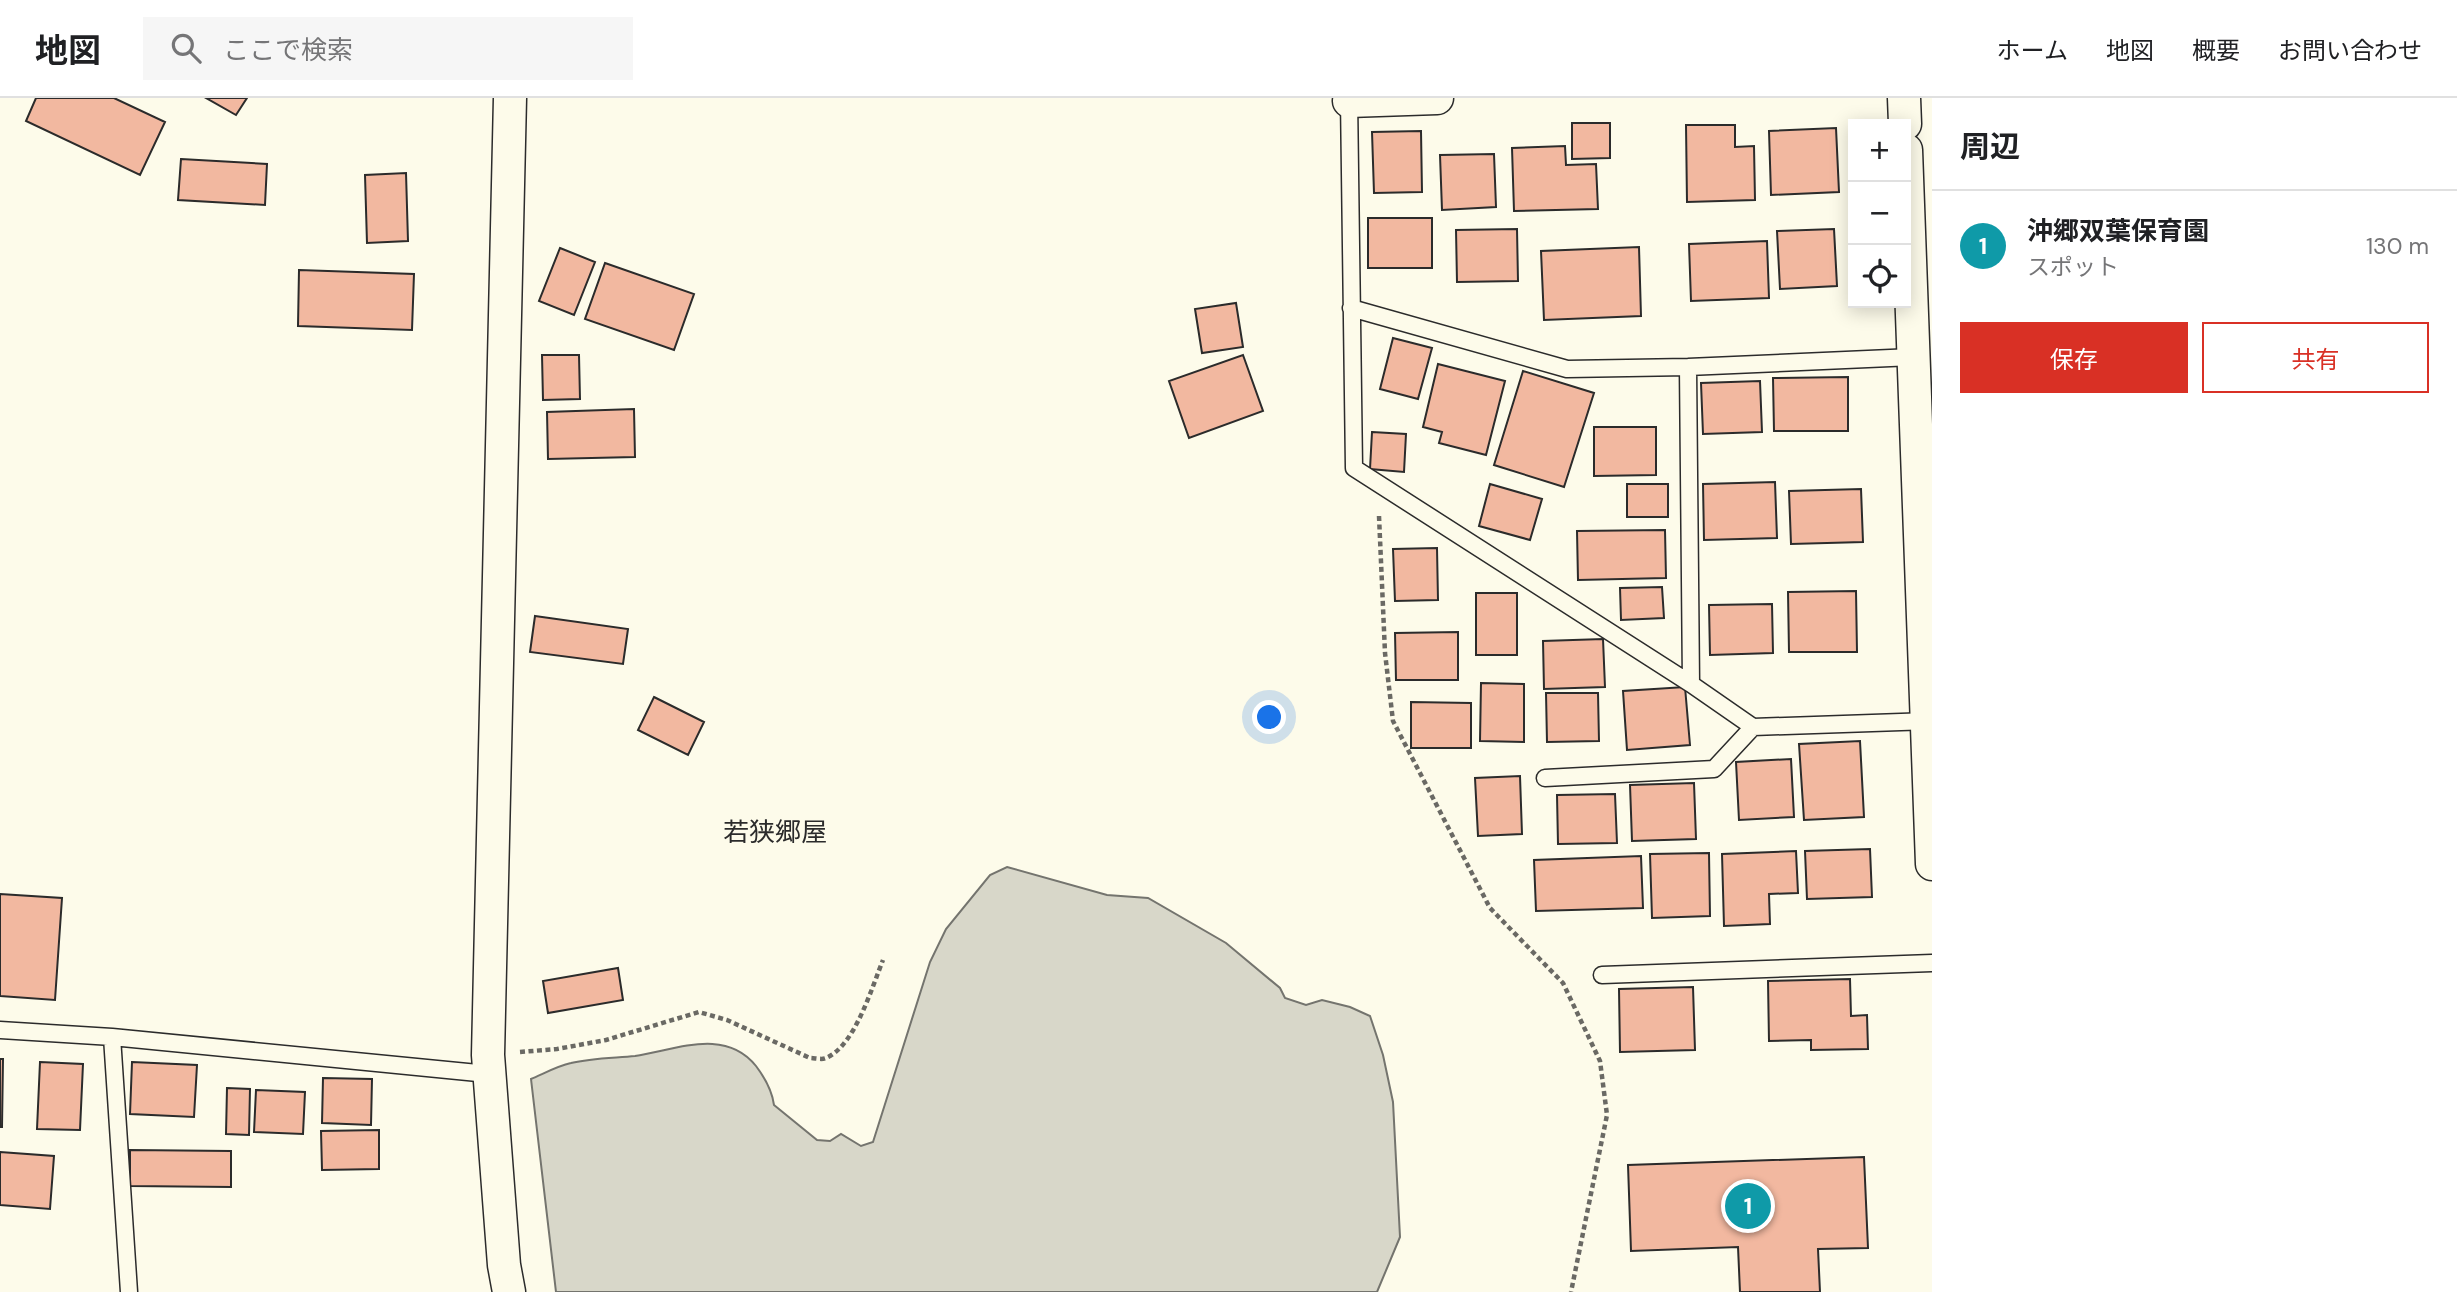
<!DOCTYPE html>
<html lang="ja">
<meta charset="utf-8">
<style>
body{margin:0;font-family:"DM Sans","Noto Sans JP",sans-serif;background:#f6f6f6;color:#202124}
.controls{position:absolute;right:21px;top:21px;display:grid;overflow:hidden;border-radius:0px;box-shadow:0 4px 18px #0003}
.controls button{width:63px;height:63px;display:grid;place-items:center;padding:0;border:0;border-bottom:2px solid #e0e0e0;background:#fff;color:#202124;font:35px sans-serif}
.you{position:absolute;left:1270px;top:620px;width:24px;height:24px;margin:-18px;border:5px solid #fff;border-radius:50%;background:#1a73e8;box-shadow:0 0 0 10px #1a73e833}
.badge{display:grid;place-items:center;width:46px;height:46px;border-radius:50%;background:#d93025;color:#fff;font-size:23px;font-weight:700}
.pin{position:absolute;translate:-50% -50%;border:4px solid #fff;box-shadow:0 2px 7px #0006}
.list{margin:0;padding:0;list-style:none}
h2{display:flex;justify-content:space-between;align-items:center;height:91px;margin:0;padding:0 28px;font-size:30px}
h2 small{font-size:23px;font-weight:400;color:#757577}
.list li{display:grid;grid-template-columns:46px 1fr auto;gap:21px;align-items:center;box-sizing:border-box;height:112px;padding:0 28px;border-top:2px solid #e0e0e0}
.list b{display:block;font-size:26px;white-space:nowrap}
.list p{margin:0;font-size:23px;white-space:nowrap;color:#757577}
.list em{font-size:23px;font-style:normal;color:#757577}
.actions{display:flex;gap:14px;padding:21px 28px}
.actions a{flex:1;padding:16px 0;border:2px solid #d93025;border-radius:0px;text-align:center;font-size:24px;color:#d93025}
.actions .main{background:#d93025;color:#fff}
.icon{flex:none;width:38px;height:38px;fill:none;stroke:currentColor;stroke-width:2;stroke-linecap:round;stroke-linejoin:round}
.map{position:relative;flex:none;width:1932px;height:1194px;overflow:hidden}
header{display:flex;align-items:center;gap:42px;box-sizing:border-box;height:98px;padding:0 35px;background:#fff;border-bottom:2px solid #e0e0e0}
header strong{font-size:33px}
nav{display:flex;gap:38px;margin-inline-start:auto;font-size:24px}
.search{width:490px;height:63px;background:#f6f6f6;display:flex;align-items:center;gap:18px;box-sizing:border-box;padding:0 24px;border-radius:0px;color:#757577;font-size:26px}
main{display:flex}
aside{flex:1;background:#fff}
.map>svg:first-child{display:block}
.water{fill:#d8d7c9;stroke:#74746e;stroke-width:2}
.building{fill:#f2b8a0;stroke:#2b2b2b;stroke-width:2}
.lines{fill:none;stroke-linecap:round;stroke-linejoin:round}
.lane-casing{stroke:#2b2b2b;stroke-width:19}
.street-casing{stroke:#2b2b2b;stroke-width:35}
.path{stroke:#6a6964;stroke-width:4.5;stroke-dasharray:5 3.5;stroke-linecap:butt}
.lane{stroke:#fdfbea;stroke-width:16}
.street{stroke:#fdfbea;stroke-width:32}
.labels{text-anchor:middle;stroke-width:5;stroke-linejoin:round;paint-order:stroke}
.quarter-label{font-size:26px;fill:#2b2b2b;stroke:#fdfbea}
</style>
<header>
<strong>地図</strong>
<div class="search"><svg class="icon" aria-label="search" viewBox="0 0 24 24"><circle cx="10" cy="10" r="6"/><path d="M15 15l6 6"/></svg>ここで検索</div>
<nav><a>ホーム</a><a>地図</a><a>概要</a><a>お問い合わせ</a></nav>
</header>
<main>
<div class="map">
<svg width="1932" height="1194" viewBox="0 0 1932 1194">
<rect width="100%" height="100%" fill="#fdfbea"/>
<path class="water" d="M1007 769 1107 797 1148 800 1226 845 1280 890 1285 900 1306 907 1322 902 1350 909 1370 918 1383 957 1393 1004 1400 1139 1377 1194H556L531 981C543 976 557 968 571 965 591 960 614 960 635 958 676 952 725 929 756 968 765 980 772 992 774 1007L817 1042 830 1043 841 1036 861 1048 873 1044 930 864 946 831 990 777Z"/>
<path class="building" d="M36 0H114L165 24 140 77 26 23Z
M206 0H247L236 17Z
M1572 25H1610V60L1572 61Z
M1686 27H1735V49L1754 48 1755 102 1687 104Z
M1836 30 1839 94 1771 97 1769 33Z
M1421 33 1422 94 1374 95 1372 34Z
M1565 48 1566 67 1596 66 1598 111 1514 113 1512 50Z
M1494 56 1496 109 1442 112 1440 57Z
M181 61 267 66 265 107 178 102Z
M406 75 408 143 367 145 365 77Z
M1368 120H1432V170H1368Z
M1517 131 1518 183 1457 184 1456 132Z
M1834 131 1837 188 1780 191 1777 133Z
M1767 143 1769 200 1691 203 1689 146Z
M1639 149 1641 218 1544 222 1541 153Z
M560 150 595 164 574 217 539 203Z
M605 165 694 196 674 252 585 221Z
M299 172 414 176 412 232 298 228Z
M1236 205 1243 249 1202 255 1195 211Z
M1393 240 1432 250 1418 301 1380 291Z
M542 257H579L580 301 543 302Z
M1243 257 1263 313 1189 340 1169 283Z
M1438 266 1505 283 1486 357 1439 345 1442 334 1423 329Z
M1523 273 1594 295 1564 389 1494 367Z
M1848 279V333H1774L1773 280Z
M1760 283 1762 334 1703 336 1701 285Z
M634 311 635 359 548 361 547 314Z
M1594 329H1656V377L1594 378Z
M1372 334 1406 336 1404 374 1370 371Z
M1775 384 1777 440 1704 442 1703 386Z
M1490 386 1542 401 1530 442 1479 428Z
M1627 386H1668V419H1627Z
M1861 391 1863 444 1791 446 1789 393Z
M1665 432 1666 480 1578 482 1577 433Z
M1437 450 1438 502 1395 503 1393 451Z
M1662 489 1664 520 1621 522 1620 490Z
M1856 493 1857 554H1789L1788 494Z
M1476 495H1517V557H1476Z
M1772 506 1773 555 1710 557 1709 507Z
M535 518 628 531 623 566 530 554Z
M1458 534V582H1396L1395 535Z
M1603 541 1605 589 1544 591 1543 543Z
M1481 585 1524 586V644L1480 643Z
M1685 589 1690 647 1627 652 1623 593Z
M1546 595H1598L1599 643 1547 644Z
M654 599 704 624 688 657 638 632Z
M1411 604 1471 605V650H1411Z
M1860 643 1864 719 1804 722 1799 646Z
M1791 661 1794 719 1739 722 1736 664Z
M1520 678 1522 736 1478 738 1475 680Z
M1694 685 1696 741 1632 743 1630 687Z
M1615 696 1617 745 1558 746 1557 697Z
M1870 751 1872 799 1807 801 1805 753Z
M1796 753 1798 795 1769 796 1770 826 1724 828 1722 756Z
M1709 755 1710 818 1652 820 1650 756Z
M1641 758 1643 810 1536 813 1534 762Z
M0 796 62 800 55 902 0 898Z
M618 870 623 902 548 915 543 883Z
M1850 881 1851 918 1867 917 1868 951 1811 952V942L1769 943 1768 883Z
M1693 889 1695 952 1620 954 1619 891Z
M0 961H3L2 1029H0Z
M40 964 83 966 80 1032 37 1031Z
M132 964 197 967 194 1019 130 1016Z
M323 980 372 981 371 1027 322 1025Z
M227 990 250 991 249 1037 226 1036Z
M256 992 305 994 303 1036 254 1034Z
M379 1032V1071L322 1072 321 1033Z
M130 1052 231 1053V1089L130 1088Z
M0 1054 54 1058 50 1111 0 1107Z
M1864 1059 1868 1150 1818 1151 1820 1194H1740L1738 1149 1631 1153 1628 1067Z"/>
<g class="lines">
<defs>
<path id="lane" d="M1349 0 1354 370 1691 586 1753 629 1930 623
M1351 210 1567 271 1688 269 1913 259
M1688 269 1691 586
M1545 680 1714 671 1753 629
M1602 877 1932 865
M0 932 112 939 488 976
M112 939 129 1194"/>
<path id="street" d="M1904 0 1905 26
M1349 3 1437 0
M1906 52 1932 766
M509 1194 504 1167 488 957 510 0"/>
</defs>
<use href="#lane" class="lane-casing"/>
<use href="#street" class="street-casing"/>
<path class="path" d="M1379 418 1385 555 1393 623 1490 810 1563 885 1600 963 1607 1017 1571 1194
M520 954 557 951 606 942 699 914 727 922 810 960C815 960 822 962 826 960 855 948 872 889 883 862"/>
<use href="#lane" class="lane"/>
<use href="#street" class="street"/>
</g>
<g class="labels">
<g class="quarter-label">
<text x="775" y="743">若狭郷屋</text>
</g>
</g>
</svg>
<div class="controls">
<button>+</button>
<button>−</button>
<button><svg class="icon" aria-label="locate" viewBox="0 0 24 24"><circle cx="12" cy="12" r="6"/><path d="M12 2v4M12 18v4M2 12h4M18 12h4"/></svg></button>
</div>
<div class="you"></div>
<div class="pin badge" style="left:1748px;top:1108px;background:#0f9aa8">1</div>
</div>
<aside>
<h2>周辺<small></small></h2>
<ul class="list">
<li><span class="badge" style="background:#0f9aa8">1</span><div><b>沖郷双葉保育園</b><p>スポット</p></div><em>130 m</em></li>
</ul>
<div class="actions"><a class="main">保存</a><a>共有</a></div>
</aside>
</main>
